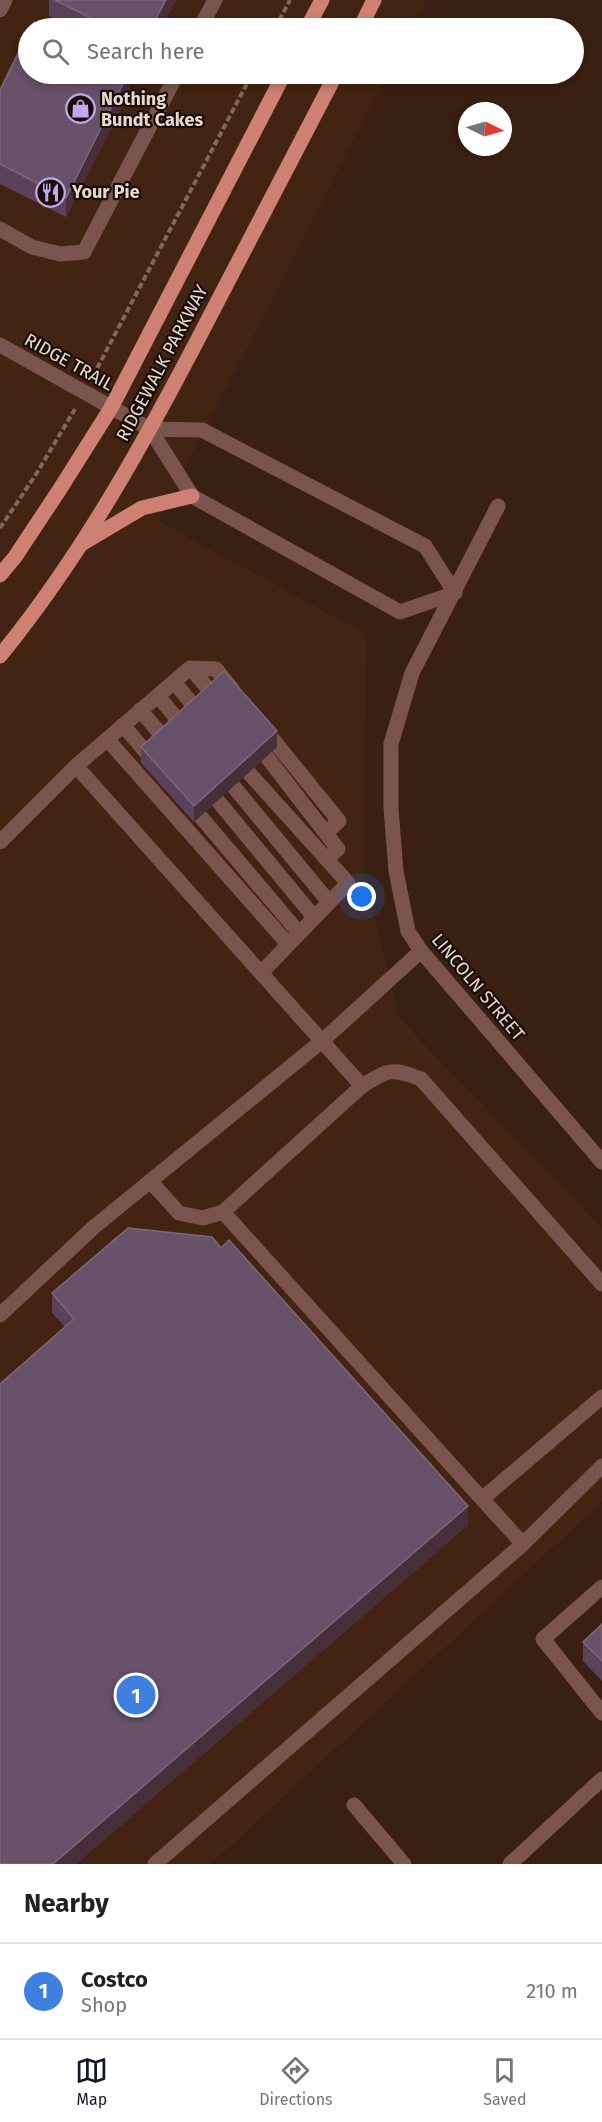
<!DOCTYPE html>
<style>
body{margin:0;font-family:"Fira Sans",sans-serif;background:#f6f6f6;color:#202124}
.compass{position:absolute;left:458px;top:102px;width:54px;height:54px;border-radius:50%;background:#fff;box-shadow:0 3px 9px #0003;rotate:95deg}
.you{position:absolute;left:362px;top:897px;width:21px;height:21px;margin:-15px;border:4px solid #fff;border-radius:50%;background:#1a73e8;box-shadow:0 0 0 9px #1a73e833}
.badge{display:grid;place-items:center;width:39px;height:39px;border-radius:50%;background:#111827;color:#fff;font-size:20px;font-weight:700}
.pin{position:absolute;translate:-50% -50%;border:3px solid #fff;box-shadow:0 2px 6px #0006}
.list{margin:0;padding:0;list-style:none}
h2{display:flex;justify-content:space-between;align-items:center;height:78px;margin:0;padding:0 24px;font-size:26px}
h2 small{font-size:20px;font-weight:400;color:#757577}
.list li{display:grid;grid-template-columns:39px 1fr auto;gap:18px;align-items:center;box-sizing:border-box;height:96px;padding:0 24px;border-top:2px solid #e0e0e0}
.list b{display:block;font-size:22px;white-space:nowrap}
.list p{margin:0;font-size:20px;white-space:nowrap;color:#757577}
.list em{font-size:20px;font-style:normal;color:#757577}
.icon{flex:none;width:33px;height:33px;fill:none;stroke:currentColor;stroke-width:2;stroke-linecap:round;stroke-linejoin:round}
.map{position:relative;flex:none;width:602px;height:1864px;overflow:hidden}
.search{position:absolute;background:#fff;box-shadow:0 3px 9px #0003;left:18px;right:18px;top:18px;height:66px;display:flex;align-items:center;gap:15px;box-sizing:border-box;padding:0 21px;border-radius:33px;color:#757577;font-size:22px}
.sheet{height:174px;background:#fff}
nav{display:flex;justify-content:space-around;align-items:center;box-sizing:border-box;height:84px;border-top:2px solid #e0e0e0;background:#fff;font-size:16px;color:#757577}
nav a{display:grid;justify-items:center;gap:3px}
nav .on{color:#111827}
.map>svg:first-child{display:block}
.built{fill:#432311}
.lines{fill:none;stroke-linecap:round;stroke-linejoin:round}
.path{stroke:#7f695d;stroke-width:4;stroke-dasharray:6 3;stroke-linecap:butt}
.minor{stroke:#7b554d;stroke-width:15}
.major{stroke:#ce8072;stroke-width:15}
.wall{fill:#5a425d}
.shaded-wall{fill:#462e3a}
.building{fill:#695269;stroke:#7d6779;stroke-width:1.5}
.labels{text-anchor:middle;stroke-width:4.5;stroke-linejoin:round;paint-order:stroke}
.poi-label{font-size:18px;font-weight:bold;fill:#e9d8cf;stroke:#180d07;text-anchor:start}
.street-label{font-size:18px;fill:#e9d8cf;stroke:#180d07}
</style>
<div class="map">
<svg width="602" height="1864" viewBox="0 0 602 1864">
<rect width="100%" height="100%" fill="#392012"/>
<path class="built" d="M0 0H426L411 28H28V74H388L158 521 366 634 364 871 399 1018 602 1228V1502L211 1864H0Z"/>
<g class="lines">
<path class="path" d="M275 28 290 0
M93 376 252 74
M0 528 35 476 75 409"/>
<path class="minor" d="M0 10 5 0
M200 28 215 0
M0 229 32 247 60 254 84 252 177 74
M0 345 150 429 202 430 425 546 455 593 400 612 192 496 150 429
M498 506 412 673 391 744V808L396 871 408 931 421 951 602 1162
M190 668 215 696
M174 682 198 711
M158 696 182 725
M140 710 166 740
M123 725 149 756
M266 731 339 821 326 833
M107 739 288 944
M267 757 338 849 327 859
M76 766 190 668 216 669 232 689
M249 773 348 883 261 973
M234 787 329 902
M218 801 314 917
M201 817 299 933
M0 842 76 766 362 1086C388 1070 391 1067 421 1079L602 1284
M150 1181 179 1213 203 1218 223 1212 482 1499 602 1397
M223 1212 362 1086
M0 1315 94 1227 322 1041 421 951
M482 1499 523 1544
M602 1587 543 1639 602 1713
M354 1805 404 1864
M155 1864 523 1544 602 1466
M510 1864 602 1779"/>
<path class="major" d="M307 28 322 0
M360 28 374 0
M83 543 142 508 192 496
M0 575 15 557 60 489 111 408 284 74
M0 656C84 553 149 434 210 316 252 235 295 154 336 74"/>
</g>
<path class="wall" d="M49 0H176L161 28H73L49 16Z
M130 74V91L66 217 0 184V90Z
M141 747H277L194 822 141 763Z
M221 1248 468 1525 76 1864H0L65 1327 52 1313V1293Z
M602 1624V1681L583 1661V1642Z"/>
<path class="shaded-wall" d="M166 0H176L161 28H151Z
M128 74H130V91L66 217V198Z
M277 731V747L194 822V806Z
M468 1506V1525L76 1864H53Z"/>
<path class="building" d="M55 0H166L151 28H111Z
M34 22 47 28H31Z
M28 33V74H128L66 198 0 164V90Z
M224 671 277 731 194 806 141 747Z
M128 1228 212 1237 221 1248 229 1240 468 1506 53 1864H0V1384L74 1319 52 1293Z
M602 1624V1661L583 1642Z"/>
<defs>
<symbol id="shop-ring" viewBox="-11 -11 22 22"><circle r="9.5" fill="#180d07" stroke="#c1a8f3" stroke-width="1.5"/><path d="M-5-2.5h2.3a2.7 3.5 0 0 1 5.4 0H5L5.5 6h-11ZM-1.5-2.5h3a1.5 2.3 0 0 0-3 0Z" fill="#c1a8f3"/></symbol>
<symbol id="restaurant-ring" viewBox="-11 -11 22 22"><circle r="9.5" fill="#180d07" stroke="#c1a8f3" stroke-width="1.5"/><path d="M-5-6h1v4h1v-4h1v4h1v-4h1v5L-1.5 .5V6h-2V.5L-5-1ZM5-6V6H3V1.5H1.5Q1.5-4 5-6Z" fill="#c1a8f3"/></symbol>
</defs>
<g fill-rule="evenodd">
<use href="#shop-ring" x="64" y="92" width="33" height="33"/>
<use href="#restaurant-ring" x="34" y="176" width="33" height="33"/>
</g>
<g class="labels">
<g class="poi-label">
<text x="101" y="105">Nothing<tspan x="101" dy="21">Bundt Cakes</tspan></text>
<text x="72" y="198">Your Pie</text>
</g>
<g class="street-label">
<text transform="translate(69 362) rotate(29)" y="6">RIDGE TRAIL</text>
<text transform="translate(162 363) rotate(-62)" y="6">RIDGEWALK PARKWAY</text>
<text transform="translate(478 987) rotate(50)" y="6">LINCOLN STREET</text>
</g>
</g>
</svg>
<svg class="compass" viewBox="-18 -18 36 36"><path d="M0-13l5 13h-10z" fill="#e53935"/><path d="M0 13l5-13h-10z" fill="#757577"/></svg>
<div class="you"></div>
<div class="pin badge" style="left:136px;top:1695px;background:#3f7fe0">1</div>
<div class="search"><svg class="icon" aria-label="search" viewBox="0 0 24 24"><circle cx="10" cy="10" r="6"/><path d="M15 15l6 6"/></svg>Search here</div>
</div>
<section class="sheet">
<h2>Nearby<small></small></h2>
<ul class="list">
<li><span class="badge" style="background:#3f7fe0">1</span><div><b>Costco</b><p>Shop</p></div><em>210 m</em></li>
</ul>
</section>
<nav>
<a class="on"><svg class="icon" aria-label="map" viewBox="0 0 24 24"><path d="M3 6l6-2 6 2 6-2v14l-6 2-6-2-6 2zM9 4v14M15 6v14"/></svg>Map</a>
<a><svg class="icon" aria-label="directions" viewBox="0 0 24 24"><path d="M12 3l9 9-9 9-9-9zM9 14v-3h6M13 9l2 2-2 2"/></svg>Directions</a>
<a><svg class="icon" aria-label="saved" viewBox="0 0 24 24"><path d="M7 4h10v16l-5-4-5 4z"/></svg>Saved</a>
</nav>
